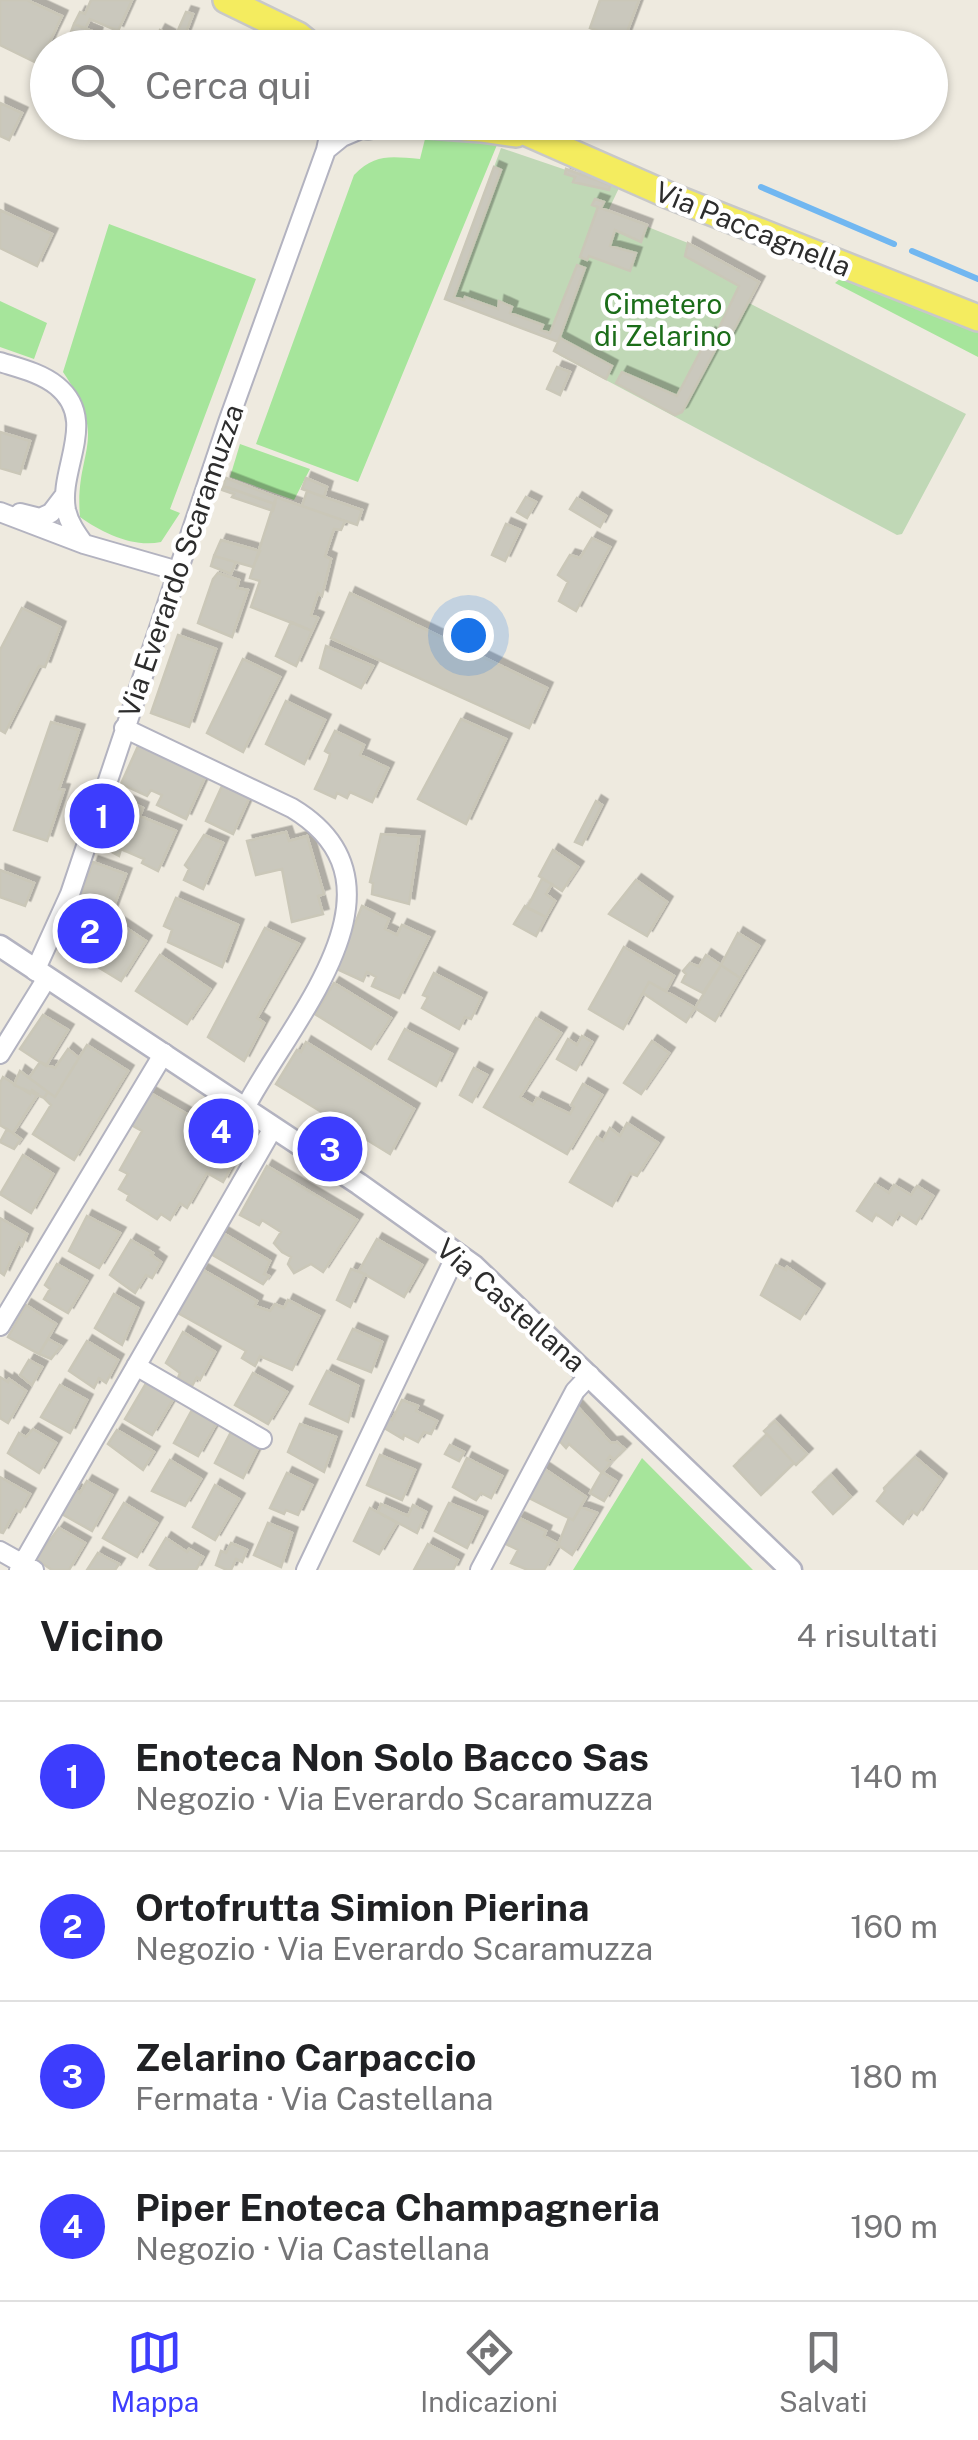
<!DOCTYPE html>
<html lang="it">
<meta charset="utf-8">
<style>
body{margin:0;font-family:"Public Sans",sans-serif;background:#f6f6f6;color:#202124}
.you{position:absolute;left:468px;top:635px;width:35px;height:35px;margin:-25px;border:8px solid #fff;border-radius:50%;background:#1a73e8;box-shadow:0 0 0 15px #1a73e833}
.badge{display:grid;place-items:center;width:65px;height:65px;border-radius:50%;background:#3d3dfd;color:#fff;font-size:32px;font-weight:700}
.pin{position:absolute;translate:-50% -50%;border:5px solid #fff;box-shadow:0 2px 10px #0006}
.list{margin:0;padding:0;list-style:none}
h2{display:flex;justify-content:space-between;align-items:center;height:130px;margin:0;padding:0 40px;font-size:42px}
h2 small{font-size:32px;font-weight:400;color:#757577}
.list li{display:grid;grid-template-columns:65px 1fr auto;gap:30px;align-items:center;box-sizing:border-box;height:150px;padding:0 40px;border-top:2px solid #e0e0e0}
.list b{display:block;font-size:38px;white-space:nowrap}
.list p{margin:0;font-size:32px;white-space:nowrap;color:#757577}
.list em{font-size:32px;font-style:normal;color:#757577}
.icon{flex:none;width:55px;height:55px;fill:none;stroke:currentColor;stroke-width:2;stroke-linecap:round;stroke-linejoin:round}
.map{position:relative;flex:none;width:978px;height:1570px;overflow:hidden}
.search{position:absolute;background:#fff;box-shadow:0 2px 8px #0004;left:30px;right:30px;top:30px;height:110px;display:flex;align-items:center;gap:25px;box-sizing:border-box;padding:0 35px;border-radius:55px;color:#757577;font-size:38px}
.sheet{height:730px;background:#fff}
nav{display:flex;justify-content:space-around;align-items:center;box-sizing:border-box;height:140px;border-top:2px solid #e0e0e0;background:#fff;font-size:28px;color:#757577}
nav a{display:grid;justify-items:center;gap:5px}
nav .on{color:#3d3dfd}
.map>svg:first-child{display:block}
.green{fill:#a6e59b}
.cemetery{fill:#c0d8b6}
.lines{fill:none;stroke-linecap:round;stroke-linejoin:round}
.stream{stroke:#71b7f1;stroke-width:6}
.building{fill:#cac8bd;stroke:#cac7b8;stroke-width:2.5;filter:url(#shadow)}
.minor-casing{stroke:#b3b3c0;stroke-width:22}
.tertiary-casing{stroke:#b3b3c0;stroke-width:25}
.primary-casing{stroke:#c8c8c8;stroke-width:30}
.minor{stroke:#fff;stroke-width:18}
.tertiary{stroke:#fff;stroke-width:20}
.primary{stroke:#f4ec5f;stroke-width:25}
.labels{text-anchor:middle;stroke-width:9;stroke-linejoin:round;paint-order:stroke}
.street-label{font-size:28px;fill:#2d2d2d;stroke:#fff}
.park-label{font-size:28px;fill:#1b6d19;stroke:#fff}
</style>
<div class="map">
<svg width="978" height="1570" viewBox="0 0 978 1570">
<defs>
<filter id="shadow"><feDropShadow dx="5.5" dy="-5.5" stdDeviation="0" flood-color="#0004"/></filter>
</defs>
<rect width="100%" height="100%" fill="#eeeadf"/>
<path class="green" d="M427 131 499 140 358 482 256 444 354 175C376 153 391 157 420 159Z
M109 224 256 279 170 509 180 513 161 542C134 548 102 533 80 517 74 449 111 442 63 372Z
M841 278 978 331V357L835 283Z
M0 301 47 323 34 359 0 347Z
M240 444 310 469 294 500 230 477Z
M642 1458 753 1570H573Z"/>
<path class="cemetery" d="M501 148 619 188 608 211 688 243 759 282 749 303 966 414 902 534 897 535 559 355 562 344 445 299Z"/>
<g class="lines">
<path class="stream" d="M761 187 894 244
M912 251 978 279"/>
</g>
<path class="building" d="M0 0H27L62 16 39 64 0 45Z
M91 0H132L118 31 90 19 85 29 74 24 80 12 85 14Z
M600 0H639L624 40 590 28Z
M186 12 193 14 185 35 178 30Z
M74 24 97 33 92 48H65Z
M160 30 171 36 168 48 152 45Z
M0 103 22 113 9 140 0 136Z
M147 122H185L179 137Z
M494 167 501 170 454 297 464 300 465 297 498 309 499 301 512 307 510 313 543 325 541 330 550 333 577 265 585 268 558 342 445 299Z
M566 169 610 185 609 190 573 182 575 177 565 174Z
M595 199 604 202 601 208 647 225 641 242 615 230 610 246 636 253 630 271 589 256 587 260 580 257 598 207 592 205Z
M0 210 52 234 37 266 0 248Z
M688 243 759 282 729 339 717 332 739 286 685 256Z
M710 333 721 339 682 412 675 415 616 383 622 372 677 396Z
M560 338 612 366 606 379 554 351Z
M557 367 570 372 560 395 547 389Z
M0 432 30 441 20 474 0 468Z
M226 478 276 497 275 504 224 486Z
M306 478 327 487 324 497 302 489Z
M223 486 275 504 273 511 232 497 234 494 222 490Z
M307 491 362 510 357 525 302 506Z
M276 497 345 521 341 530 334 529 325 556 331 559 322 596 318 593 311 615 318 618 312 631 251 607 260 581 250 578Z
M526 497 536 502 527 518 517 512Z
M577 498 606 516 600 527 570 509Z
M506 524 520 530 505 561 492 555Z
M592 538 610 547 576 611 559 601 568 582 558 575 570 555 580 558Z
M221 540 260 551 253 567 214 556Z
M214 556 236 562 231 574 211 566Z
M218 573 239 580 237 588 248 590 232 637 198 623 213 579Z
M350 593 547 688 529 728 331 638Z
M22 608 60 627 45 667 39 666 5 733 0 730V650Z
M291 622 312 631 296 666 276 656Z
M178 635 216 649 189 727 151 713Z
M326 646 373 666 361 688 320 668Z
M243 659 280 677 243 752 207 733Z
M286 701 325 720 304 764 266 744Z
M461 719 506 739 466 824 418 799Z
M51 722 79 730 59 789 64 790 47 841 14 830Z
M335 731 364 745 360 755 388 768 372 802 350 792 347 798 337 793 335 798 315 789 328 761 330 754 325 751Z
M139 744 206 775 186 819 157 805 162 795 151 790 147 796 121 784Z
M223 784 250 796 233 834 206 821Z
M117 797 143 808 140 816 176 831 158 871 142 863 144 859 121 849 119 856 97 844Z
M596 801 602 805 582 845 575 842Z
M286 832 289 841 307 836 324 894 318 896 323 914 292 922 282 869 256 875 247 841Z
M381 834 419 837 409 904 372 894 373 883 370 882Z
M204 835 223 843 203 889 184 880 189 869 185 865Z
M553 850 578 867 562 891 539 876Z
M93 862 126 874 106 927H117L119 923 146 941 121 981 62 945 72 930 75 917 73 916Z
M0 870 34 883 25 906 0 897Z
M542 879 552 884 546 894 555 901 546 917 527 908Z
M636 880 667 902 647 936 609 914Z
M176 898 238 925 222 967 168 942 172 930 164 926Z
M362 906 389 919 385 929 397 935 402 925 429 937 399 998 372 986 376 977 367 972 363 981 337 969Z
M525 906 546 917 536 936 514 924Z
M265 928 299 944 257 1018 264 1023 244 1061 208 1037Z
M738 933 759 946 740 978 721 965Z
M624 947 674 976 666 991 649 982 623 1029 589 1009Z
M160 955 210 989 187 1024 136 991Z
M706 955 721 965 703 993 682 982 686 974 683 971 690 963 699 967Z
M721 965 740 978 715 1021 695 1008Z
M434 973 481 998 471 1019 465 1017 459 1029 422 1008 428 997 423 995Z
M649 982 695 1008 686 1022 643 993Z
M334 983 391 1018 371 1049 315 1014Z
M43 1015 68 1030 46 1066 20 1049Z
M536 1018 561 1033 520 1097 533 1105 537 1098 570 1114 574 1107 571 1105 583 1084 602 1095 567 1154 484 1107Z
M405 1029 452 1054 436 1086 389 1059Z
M582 1036 592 1042 576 1070 557 1059 568 1039 577 1045Z
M652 1041 669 1053 641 1094 624 1083Z
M306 1042 414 1109 390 1154 276 1084 297 1050 301 1052Z
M87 1045 128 1071 74 1160 33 1134 51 1105 44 1098 48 1092 55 1097Z
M68 1049 79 1058 55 1097 29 1078 40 1062 55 1068Z
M474 1068 487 1075 472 1102 460 1095Z
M20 1071 48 1092 44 1098 14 1085Z
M3 1077 30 1094 32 1090 38 1094 13 1133 0 1125V1083Z
M145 1090 243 1146 223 1182 207 1173 187 1208 180 1203 170 1220 161 1214 157 1219 127 1200 129 1195 119 1189 128 1174 120 1170 142 1131 126 1122Z
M627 1123 658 1143 637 1176 630 1173 612 1206 570 1182 597 1137 603 1141 610 1128 620 1136Z
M7 1129 21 1139 14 1149 0 1142Z
M23 1155 53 1174 31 1213 0 1194Z
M267 1166 357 1220 323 1272 311 1264 294 1273 288 1264 291 1257 282 1252 274 1243 281 1232 262 1220 259 1225 240 1215Z
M875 1184 889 1193 894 1185 911 1195 917 1186 933 1196 916 1224 899 1213 892 1225 876 1214 872 1221 857 1211Z
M87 1216 120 1233 99 1268 69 1251Z
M0 1218 27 1234 22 1246 19 1243 4 1275 0 1272Z
M223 1233 270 1261 264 1274 269 1276 263 1284 211 1254Z
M377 1239 422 1265 404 1297 359 1271Z
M131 1240 153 1253 151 1255 161 1262 152 1278 146 1275 135 1293 110 1275Z
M57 1264 87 1281 68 1313 44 1299 50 1289 45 1285Z
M776 1265 786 1270 787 1267 819 1289 800 1319 761 1295Z
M351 1269 365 1274 350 1307 337 1300Z
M203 1270 257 1301 255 1306 270 1311 275 1304 284 1308 288 1300 319 1316 292 1370 260 1356 255 1366 242 1358 246 1351 178 1313Z
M114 1294 138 1308 122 1345 95 1328Z
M26 1305 56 1324 39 1354 8 1337Z
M353 1329 382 1342 371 1372 338 1359Z
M183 1332 215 1352 200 1380 197 1377 192 1386 178 1378 180 1373 166 1363Z
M48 1339 61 1346 51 1359 39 1354Z
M87 1341 118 1360 106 1383 99 1378 94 1388 69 1371Z
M29 1360 42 1367 32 1385 20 1375Z
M327 1371 358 1386 348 1422 310 1404Z
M253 1373 287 1392 268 1424 235 1405Z
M0 1377 8 1382 9 1379 26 1391 8 1423 0 1418Z
M148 1380 175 1396 152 1435 125 1419Z
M60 1385 87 1400 70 1433 41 1417Z
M402 1400 418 1406 416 1411 437 1421 431 1434 424 1432 418 1442 404 1435 403 1439 381 1426 386 1416 392 1420Z
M576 1405 611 1443 617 1442 625 1449 614 1460 610 1456 607 1460 611 1462 602 1473 569 1444 566 1448 554 1435Z
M192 1410 216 1424 198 1456 174 1443Z
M775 1421 807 1454 796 1465 764 1431Z
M300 1424 336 1437 324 1472 288 1452Z
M33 1429 56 1443 39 1473 8 1453 19 1433 26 1437Z
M117 1430 154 1452 143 1470 108 1444Z
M231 1432 259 1446 243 1478 215 1463Z
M767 1434 794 1463 761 1495 734 1466Z
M450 1445 464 1452 459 1461 445 1454Z
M380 1455 415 1470 402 1500 367 1485Z
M915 1457 941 1479 917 1515 912 1511 903 1524 877 1501 885 1491 884 1488Z
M467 1458 502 1476 491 1498 481 1493 476 1500 453 1487Z
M170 1460 201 1479 185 1506 152 1491Z
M543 1468 586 1497 573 1520 527 1497Z
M602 1472 616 1481 604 1501 590 1493Z
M287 1473 312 1485 298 1515 286 1510 284 1514 270 1508Z
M831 1475 851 1497 833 1514 813 1492Z
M0 1477 30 1494 20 1512 16 1510 3 1533 0 1532Z
M87 1481 112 1495 92 1531 62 1514 76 1490 80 1493Z
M215 1485 239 1499 215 1540 193 1527Z
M124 1503 157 1523 137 1557 103 1538Z
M449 1503 482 1517 467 1548 435 1531Z
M381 1504 408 1516 413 1505 426 1512 417 1533 378 1512Z
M581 1507 597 1513 572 1555 558 1545 569 1518 573 1520Z
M370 1508 397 1523 379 1554 354 1541Z
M519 1518 546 1531 544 1536 559 1544 544 1570H528L511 1563 518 1550 504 1543Z
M268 1523 292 1533 281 1567 254 1555Z
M59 1528 85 1543 69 1570H52L36 1559Z
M166 1538 187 1552 189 1549 203 1557 196 1570H159L150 1565Z
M231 1543 247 1550 242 1562 236 1559 231 1570H227L216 1565 221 1551 226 1553Z
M428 1544 458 1560 453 1570H414Z
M98 1553 119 1564 115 1570H87Z"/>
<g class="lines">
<defs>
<path id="minor" d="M326 150 342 137 368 126
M0 362C19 368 41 373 57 386 99 420 58 469 66 510 69 523 76 533 84 544
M0 512 84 544 178 571
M20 513 40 518 51 513 64 496
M124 728 292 808C420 885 290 1021 245 1108
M35 971 70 894 228 422 326 150 332 122
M0 1054 47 978
M0 1326 164 1053
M136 1366 262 1439
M0 1551 34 1570
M19 1570 273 1128
M306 1570 457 1253
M480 1570 575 1391 590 1375"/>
<path id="tertiary" d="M0 946 359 1184 474 1266 791 1570"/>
<path id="primary" d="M226 0 298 35 314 48
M356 122 368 126 381 122
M388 122 481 129 516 134
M502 122 668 195 978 318"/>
</defs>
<use href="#minor" class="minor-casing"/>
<use href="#tertiary" class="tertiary-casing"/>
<use href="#primary" class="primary-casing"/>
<use href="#minor" class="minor"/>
<use href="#tertiary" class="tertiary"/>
<use href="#primary" class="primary"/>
</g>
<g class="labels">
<g class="street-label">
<text transform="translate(753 229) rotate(22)" y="10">Via Paccagnella</text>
<text transform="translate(181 561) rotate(-71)" y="10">Via Everardo Scaramuzza</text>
<text transform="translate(511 1305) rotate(41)" y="10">Via Castellana</text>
</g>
<g class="park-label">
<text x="663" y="314">Cimetero<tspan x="663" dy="32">di Zelarino</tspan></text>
</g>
</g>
</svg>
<div class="you"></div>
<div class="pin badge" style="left:102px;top:816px">1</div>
<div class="pin badge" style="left:90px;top:931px">2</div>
<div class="pin badge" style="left:330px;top:1149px">3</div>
<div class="pin badge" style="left:221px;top:1131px">4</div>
<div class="search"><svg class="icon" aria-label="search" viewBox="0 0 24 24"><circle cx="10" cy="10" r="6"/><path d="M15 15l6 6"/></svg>Cerca qui</div>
</div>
<section class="sheet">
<h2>Vicino<small>4 risultati</small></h2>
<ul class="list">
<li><span class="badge">1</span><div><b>Enoteca Non Solo Bacco Sas</b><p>Negozio · Via Everardo Scaramuzza</p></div><em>140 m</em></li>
<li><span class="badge">2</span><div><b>Ortofrutta Simion Pierina</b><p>Negozio · Via Everardo Scaramuzza</p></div><em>160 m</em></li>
<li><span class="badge">3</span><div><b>Zelarino Carpaccio</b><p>Fermata · Via Castellana</p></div><em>180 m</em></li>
<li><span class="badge">4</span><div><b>Piper Enoteca Champagneria</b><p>Negozio · Via Castellana</p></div><em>190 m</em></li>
</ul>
</section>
<nav>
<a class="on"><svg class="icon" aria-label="map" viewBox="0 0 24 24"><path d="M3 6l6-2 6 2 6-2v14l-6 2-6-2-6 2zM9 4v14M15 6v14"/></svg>Mappa</a>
<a><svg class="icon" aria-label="directions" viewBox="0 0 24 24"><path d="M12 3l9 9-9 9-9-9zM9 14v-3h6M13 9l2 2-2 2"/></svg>Indicazioni</a>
<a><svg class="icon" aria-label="saved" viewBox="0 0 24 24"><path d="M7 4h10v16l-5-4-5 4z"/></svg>Salvati</a>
</nav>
